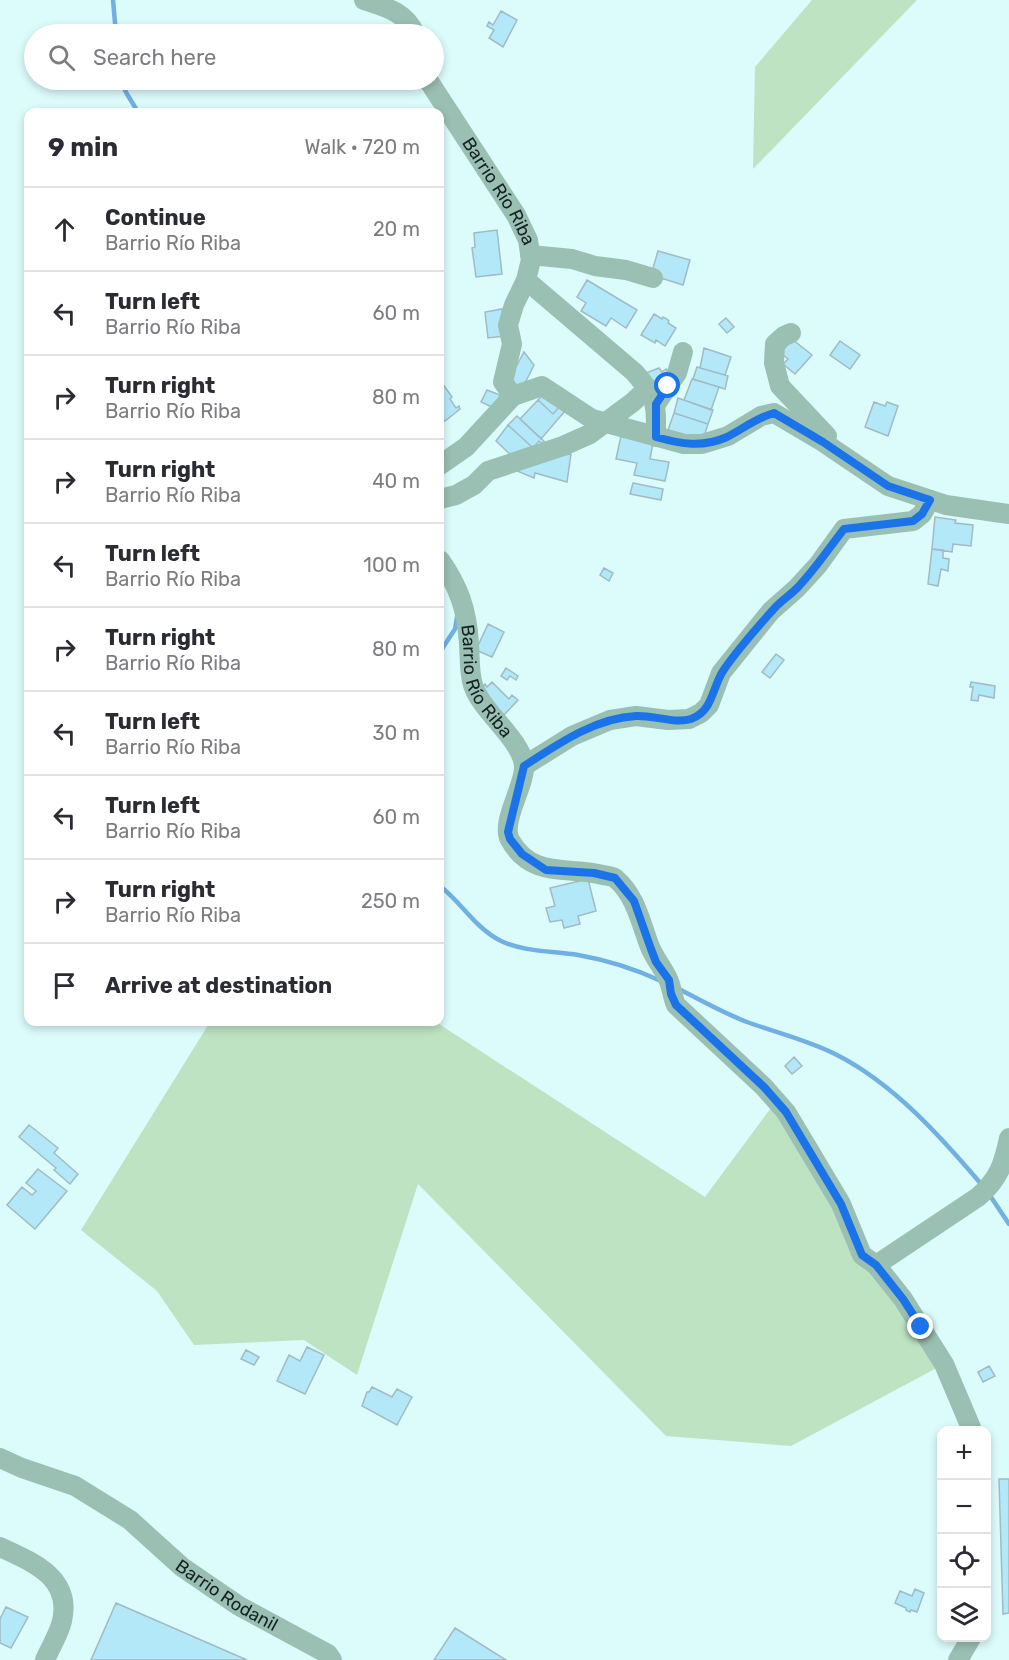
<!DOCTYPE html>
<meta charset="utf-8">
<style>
body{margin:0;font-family:Rubik,sans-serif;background:#f2f2f3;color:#2b2b33}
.controls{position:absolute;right:18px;bottom:18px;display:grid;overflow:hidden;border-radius:12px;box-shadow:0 3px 9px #0003}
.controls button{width:54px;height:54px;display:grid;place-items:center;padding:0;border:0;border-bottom:2px solid #e1e1e2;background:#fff;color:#2b2b33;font:30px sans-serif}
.stop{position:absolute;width:18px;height:18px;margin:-14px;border:4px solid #1a73e8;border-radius:50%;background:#fff}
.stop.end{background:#1a73e8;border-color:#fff;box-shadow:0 2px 6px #0008}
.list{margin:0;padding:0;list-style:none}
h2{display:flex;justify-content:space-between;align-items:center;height:78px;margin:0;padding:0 24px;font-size:26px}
h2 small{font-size:20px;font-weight:400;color:#7c7c81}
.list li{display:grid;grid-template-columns:39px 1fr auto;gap:18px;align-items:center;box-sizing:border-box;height:84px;padding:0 24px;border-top:2px solid #e1e1e2}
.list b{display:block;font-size:22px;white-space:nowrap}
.list p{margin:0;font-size:20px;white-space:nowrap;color:#7c7c81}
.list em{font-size:20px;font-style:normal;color:#7c7c81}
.icon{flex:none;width:33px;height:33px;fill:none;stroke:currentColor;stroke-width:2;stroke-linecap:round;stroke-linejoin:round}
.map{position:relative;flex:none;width:1009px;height:1660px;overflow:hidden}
.search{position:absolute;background:#fff;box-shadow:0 3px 9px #0003;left:24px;top:24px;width:420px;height:66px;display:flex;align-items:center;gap:15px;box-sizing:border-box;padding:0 21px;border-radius:33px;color:#7c7c81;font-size:22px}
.panel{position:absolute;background:#fff;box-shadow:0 3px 9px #0003;left:24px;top:108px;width:420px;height:918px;border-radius:12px}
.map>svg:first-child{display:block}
.green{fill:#bde3c3}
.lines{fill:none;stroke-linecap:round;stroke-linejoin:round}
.stream{stroke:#70b0e2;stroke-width:4.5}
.building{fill:#b3e8f9;stroke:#a0bbc4;stroke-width:1.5}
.minor{stroke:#9abfb3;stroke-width:20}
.route{stroke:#1a73e8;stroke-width:8}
.labels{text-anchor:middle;stroke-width:4.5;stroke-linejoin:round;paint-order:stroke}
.street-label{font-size:18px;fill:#162222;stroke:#fff}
</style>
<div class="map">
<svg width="1009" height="1660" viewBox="0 0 1009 1660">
<rect width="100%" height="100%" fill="#dcfbfb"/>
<path class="green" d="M812 0H917L753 169 755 67Z
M210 1022H436L705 1197 776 1101 862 1255 944 1364 791 1446 666 1436 418 1184 357 1375 304 1340 194 1345 157 1291 81 1230Z"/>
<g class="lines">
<path class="stream" d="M113 0 116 34
M120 80 127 94 138 112
M440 652 455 629 457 617
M440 886C461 902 475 928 501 941 524 952 553 951 578 955 607 960 635 969 661 981
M677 988C700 1000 723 1013 747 1022 777 1033 808 1040 837 1055 894 1084 941 1137 982 1185
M989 1194 1009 1224"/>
</g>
<path class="building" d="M501 11 517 20 503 47 489 38 494 30 487 26 489 22 493 25Z
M497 230 502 274 476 277 472 248 475 247 474 233Z
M658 251 690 260 683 285 651 275Z
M587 280 637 310 626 328 611 318 606 326 581 311 586 303 577 297Z
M502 309 505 336 488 338 485 312Z
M654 314 662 319 663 317 667 319 669 321 668 323 676 328 665 346 656 340 655 343 641 335Z
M726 318 734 327 727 333 719 324Z
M792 339 812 355 795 374 783 364 788 359 781 353Z
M840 341 860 355 850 369 830 355Z
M704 348 731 357 725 375 700 368Z
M524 352 534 365 522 389 508 382Z
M697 367 728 376 725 389 693 379Z
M659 368 662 372 666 369 671 375 654 390 641 375Z
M692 379 719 387 711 410 684 400Z
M440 380 452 397 450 399 456 408 459 406 460 409 445 421 440 417Z
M487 390 500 395 494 408 481 402Z
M545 392 560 406 553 414 538 400Z
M678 398 713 410 708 424 674 413Z
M538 400 553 414 560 406 565 411 541 439 520 419Z
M874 402 885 406 887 402 898 406 888 436 865 427Z
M674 413 708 424 703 440 668 430Z
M517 416 544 441 542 444 539 441 533 448 508 425Z
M508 425 533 448 517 461 496 441Z
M621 436 653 443 650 459 669 462 665 481 634 475 637 463 616 459Z
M571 454 567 482 535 473 534 478 517 471 540 458Z
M633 483 663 489 661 500 630 494Z
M935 517 956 520 955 523 973 525 971 546 953 544 952 552 932 549Z
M932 549 943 550V558L949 559 948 571 941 569 938 586 928 584Z
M604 568 613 573 609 581 600 575Z
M488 624 504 632 492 657 476 650Z
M776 654 784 660 770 678 762 672Z
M506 668 518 676 516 680 510 676 507 680 501 676Z
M492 682 509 699 512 695 518 700 504 715 480 690 485 684 487 687Z
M971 682 995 686 994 698 979 695 978 701 971 700 973 687H970Z
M588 879 596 911 578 916 580 924 564 928 562 920 550 922 546 908 555 906 550 888Z
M794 1057 802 1066 792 1074 785 1066Z
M29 1125 58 1148 54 1153 78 1174 70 1184 54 1170 56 1168 19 1137Z
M38 1169 67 1191 35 1229 7 1205 22 1187 32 1195 36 1191 26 1183Z
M307 1347 324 1355 305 1394 277 1381 289 1355 300 1361Z
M246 1350 259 1357 254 1365 241 1359Z
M989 1366 995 1376 983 1382 978 1372Z
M372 1387 392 1397 397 1389 412 1397 397 1425 362 1406 367 1392H369Z
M999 1479H1009V1613L1003 1614Z
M915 1589 924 1593 917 1612 911 1610 910 1612 906 1610V1608L895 1603 900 1591 912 1596Z
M116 1603 247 1660H91Z
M6 1607 28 1617 11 1648 0 1643V1619Z
M455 1628 506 1660H434Z"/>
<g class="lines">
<g class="minor">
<path d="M364 0C385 7 406 12 415 34"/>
<path id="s1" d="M428 80 516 215 528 240 531 260 526 280 514 305 508 325 512 344 503 382 513 396"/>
<path d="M530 255 572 259 595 266 626 270 653 278"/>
<path d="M526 280 634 372C658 399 656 403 656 437"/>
<path d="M791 333 784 336 775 344 774 363 780 386 827 436"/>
<path d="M656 404 677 373 683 352"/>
<path d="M440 465 466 447 513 396 542 386 592 419 684 444H702L728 436 761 416 774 413 823 442 888 486 946 505 1009 514"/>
<path d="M440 499 456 495 474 485 488 471 563 446 590 434 633 402 648 388"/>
<path id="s2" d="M440 560C459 587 467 610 469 644 470 657 469 672 473 685 481 711 521 739 524 765 526 784 500 822 510 840 532 879 568 866 603 875 607 876 613 876 616 879 636 896 641 924 650 947 655 959 663 968 668 979 672 987 672 996 676 1005L764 1087 786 1112 841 1204 862 1255 876 1265 903 1299 944 1364 972 1430"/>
<path d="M524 766 572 736 610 720 636 716 668 720 689 719 701 713 709 705 721 673 771 611 797 588 818 565 844 529 913 521 922 514 930 500"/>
<path d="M876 1265 978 1197C999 1179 1004 1163 1009 1138"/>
<path id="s3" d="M0 1458 22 1468 75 1486 130 1520 182 1567 239 1606 328 1654 332 1660"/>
<path d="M0 1547C32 1562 72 1577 62 1621 59 1634 50 1648 45 1660"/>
<path d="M958 1660 971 1638"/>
</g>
</g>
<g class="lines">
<path class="route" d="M668 386 656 404V437C681 444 702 448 727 437 743 429 756 418 774 413L823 442 888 486 930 500 922 514 913 521 844 529C829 548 816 568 799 586 791 595 780 601 772 611 755 630 737 650 723 671 712 688 713 711 691 719 674 724 653 715 636 716 595 718 558 744 524 766L508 832 510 839 522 854 546 870 594 873 615 878 634 901 651 949 656 962 669 980 671 994 676 1005 764 1087 786 1112 841 1204 862 1255 876 1265 903 1299 921 1327"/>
</g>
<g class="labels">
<g class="street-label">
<text dy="6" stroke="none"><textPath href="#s1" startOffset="132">Barrio Río Riba</textPath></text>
<text dy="6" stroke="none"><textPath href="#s2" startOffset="132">Barrio Río Riba</textPath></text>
<text dy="6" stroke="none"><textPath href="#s3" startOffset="268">Barrio Rodanil</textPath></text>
</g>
</g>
</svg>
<div class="controls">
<button>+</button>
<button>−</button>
<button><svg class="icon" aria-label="locate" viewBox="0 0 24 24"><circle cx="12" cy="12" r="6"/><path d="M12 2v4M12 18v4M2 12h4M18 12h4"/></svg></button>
<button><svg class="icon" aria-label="layers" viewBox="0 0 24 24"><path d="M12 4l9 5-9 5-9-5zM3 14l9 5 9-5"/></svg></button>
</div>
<div class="stop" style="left:668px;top:386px"></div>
<div class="stop end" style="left:921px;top:1327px"></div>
<div class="search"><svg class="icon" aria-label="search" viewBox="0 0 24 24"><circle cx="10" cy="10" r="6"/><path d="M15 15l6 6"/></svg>Search here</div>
<section class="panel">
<h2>9 min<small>Walk · 720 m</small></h2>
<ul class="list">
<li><svg class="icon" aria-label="ahead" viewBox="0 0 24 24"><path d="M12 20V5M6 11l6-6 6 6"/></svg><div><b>Continue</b><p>Barrio Río Riba</p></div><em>20 m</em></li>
<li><svg class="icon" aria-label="left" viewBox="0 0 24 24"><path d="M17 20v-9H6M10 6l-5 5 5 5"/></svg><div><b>Turn left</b><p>Barrio Río Riba</p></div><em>60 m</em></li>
<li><svg class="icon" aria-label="right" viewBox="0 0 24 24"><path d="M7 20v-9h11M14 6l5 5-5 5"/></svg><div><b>Turn right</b><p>Barrio Río Riba</p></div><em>80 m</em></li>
<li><svg class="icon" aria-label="right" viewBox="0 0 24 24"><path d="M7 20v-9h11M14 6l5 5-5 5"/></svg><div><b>Turn right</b><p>Barrio Río Riba</p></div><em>40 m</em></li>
<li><svg class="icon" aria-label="left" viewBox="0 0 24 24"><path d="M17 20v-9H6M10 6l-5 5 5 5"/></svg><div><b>Turn left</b><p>Barrio Río Riba</p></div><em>100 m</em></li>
<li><svg class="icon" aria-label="right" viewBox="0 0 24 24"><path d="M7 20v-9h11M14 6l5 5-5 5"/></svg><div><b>Turn right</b><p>Barrio Río Riba</p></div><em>80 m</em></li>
<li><svg class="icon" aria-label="left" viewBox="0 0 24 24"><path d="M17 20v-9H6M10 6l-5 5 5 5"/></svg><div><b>Turn left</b><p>Barrio Río Riba</p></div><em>30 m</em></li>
<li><svg class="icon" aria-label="left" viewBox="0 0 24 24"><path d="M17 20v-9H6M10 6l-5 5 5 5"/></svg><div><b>Turn left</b><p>Barrio Río Riba</p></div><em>60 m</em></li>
<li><svg class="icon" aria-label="right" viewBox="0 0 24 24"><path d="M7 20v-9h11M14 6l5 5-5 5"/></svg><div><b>Turn right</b><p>Barrio Río Riba</p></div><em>250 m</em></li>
<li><svg class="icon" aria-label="arrive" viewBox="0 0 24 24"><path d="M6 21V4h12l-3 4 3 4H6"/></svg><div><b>Arrive at destination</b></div></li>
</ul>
</section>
</div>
